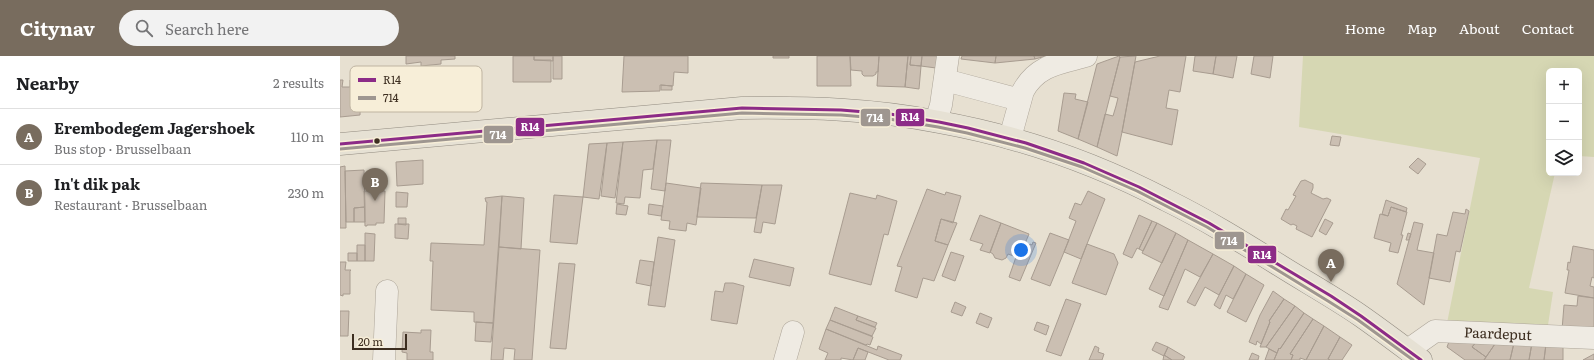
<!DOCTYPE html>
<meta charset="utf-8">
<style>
body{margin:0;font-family:Literata,serif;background:#f2f2f2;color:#202124}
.controls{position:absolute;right:12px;top:12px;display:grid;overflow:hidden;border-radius:6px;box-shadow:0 4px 16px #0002}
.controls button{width:36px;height:36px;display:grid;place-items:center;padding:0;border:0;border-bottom:1px solid #e0e0e0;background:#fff;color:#202124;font:20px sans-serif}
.scale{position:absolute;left:12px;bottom:10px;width:55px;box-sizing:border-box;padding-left:4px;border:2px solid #3d2e20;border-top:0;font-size:11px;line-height:14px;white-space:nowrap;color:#3d2e20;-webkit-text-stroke:3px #f7eed8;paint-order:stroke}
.you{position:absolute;left:681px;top:194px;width:14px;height:14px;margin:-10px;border:3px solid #fff;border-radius:50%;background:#1a73e8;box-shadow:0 0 0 6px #1a73e833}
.badge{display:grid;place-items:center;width:26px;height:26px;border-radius:50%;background:#786c5e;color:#fff;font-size:13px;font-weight:700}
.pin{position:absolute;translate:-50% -33px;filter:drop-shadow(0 1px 2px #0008)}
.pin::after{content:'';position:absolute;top:21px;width:14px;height:12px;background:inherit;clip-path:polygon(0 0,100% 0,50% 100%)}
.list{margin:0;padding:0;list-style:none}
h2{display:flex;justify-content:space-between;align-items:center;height:52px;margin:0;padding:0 16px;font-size:17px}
h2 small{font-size:13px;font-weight:400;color:#757577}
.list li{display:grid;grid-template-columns:26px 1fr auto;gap:12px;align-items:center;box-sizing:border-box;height:56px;padding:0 16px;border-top:1px solid #e0e0e0}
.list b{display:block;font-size:15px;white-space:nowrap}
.list p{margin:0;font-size:13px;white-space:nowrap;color:#757577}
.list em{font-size:13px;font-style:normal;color:#757577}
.icon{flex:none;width:22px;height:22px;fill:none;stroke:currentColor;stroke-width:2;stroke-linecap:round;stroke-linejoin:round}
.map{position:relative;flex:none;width:1254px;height:304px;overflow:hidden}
header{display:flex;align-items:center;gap:24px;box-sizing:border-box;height:56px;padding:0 20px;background:#786c5e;color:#fff}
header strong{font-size:19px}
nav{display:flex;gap:22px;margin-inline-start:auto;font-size:14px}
.search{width:280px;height:36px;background:#f2f2f2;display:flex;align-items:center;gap:10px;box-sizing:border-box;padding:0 14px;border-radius:22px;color:#757577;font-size:15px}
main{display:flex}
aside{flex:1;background:#fff}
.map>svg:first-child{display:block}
.green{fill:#d6d7b3}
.building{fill:#cbbfb2;stroke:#a89c90}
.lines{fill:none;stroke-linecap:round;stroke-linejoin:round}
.minor-casing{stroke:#ada599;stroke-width:23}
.major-casing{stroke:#928b80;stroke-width:23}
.minor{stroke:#efebe3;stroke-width:22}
.major{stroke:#e6e1d4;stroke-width:22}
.bus-1-casing{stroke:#f7eed8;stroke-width:6}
.bus-2-casing{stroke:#f7eed8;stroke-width:6}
.bus-1{stroke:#8c2b87;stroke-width:3}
.bus-2{stroke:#9e9690;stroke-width:3}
.bus-dot{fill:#3d2e20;stroke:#f7eed8;stroke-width:1.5}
.labels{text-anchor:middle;stroke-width:4;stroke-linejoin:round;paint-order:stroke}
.street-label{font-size:14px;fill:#3d2e20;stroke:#f7eed8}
.key{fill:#f7eed8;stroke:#bfb4a1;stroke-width:1}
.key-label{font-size:11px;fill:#3d2e20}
.line-badge{stroke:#f7eed8;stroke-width:1.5}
.badge-label{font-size:11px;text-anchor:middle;font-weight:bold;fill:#fff}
</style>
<header>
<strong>Citynav</strong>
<div class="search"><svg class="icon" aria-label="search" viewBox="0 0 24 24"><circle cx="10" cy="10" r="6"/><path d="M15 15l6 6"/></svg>Search here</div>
<nav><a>Home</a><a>Map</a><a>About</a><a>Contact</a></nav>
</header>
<main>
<aside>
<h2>Nearby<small>2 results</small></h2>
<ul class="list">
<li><span class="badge">A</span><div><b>Erembodegem Jagershoek</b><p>Bus stop · Brusselbaan</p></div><em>110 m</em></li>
<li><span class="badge">B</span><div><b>In't dik pak</b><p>Restaurant · Brusselbaan</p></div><em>230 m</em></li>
</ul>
</aside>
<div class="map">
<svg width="1254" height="304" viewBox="0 0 1254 304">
<rect width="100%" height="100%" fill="#e7e0d1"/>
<path class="green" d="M963 0H1254V101L1239 100V15H1209V117H1215L1189 232 1213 236 1208 269 1107 267 1140 102 959 71Z"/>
<path class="building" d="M66 0H115V3L101 4V8L81 10V6L66 8Z
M173 0H194V4H211V26H173Z
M194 0H213V5L194 4Z
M213 0H222V23H213Z
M284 0H348V17L334 16 333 30 320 29V35L282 36Z
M433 0H449V2H433Z
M477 0H510L511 30H477Z
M510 0H539L538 16H536V18L533 20H524L522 18V15L511 14Z
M539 0H568L565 31 537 30Z
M568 0H571L570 9 581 10 579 33 565 31Z
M571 0H582L581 10 570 9Z
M582 0H597L596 12 581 10Z
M622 0H656L655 7 621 3Z
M656 0H694L695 3 655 7Z
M694 0H706L695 3Z
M779 0 780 1 757 91 738 83 757 8Z
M796 0 782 76 777 100 757 91 765 58 773 60 776 50 778 42 770 40 780 1Z
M820 0H846L840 36 829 34 826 52 838 54 832 89 782 76 795 6Z
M855 0H876L873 18 853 15Z
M876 0H897L893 22 873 18Z
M914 0H933L930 22 911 18Z
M0 24H3L2 31H10V24L21 25 20 59 0 61Z
M321 29 332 30V34H321Z
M724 37 736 38 735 43 748 46 738 83 718 75Z
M992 80 1001 81 999 90 990 89Z
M317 84 313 113 303 114 300 142 285 141 284 148 276 147 283 86Z
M317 84H331L325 135 311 133Z
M283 86 275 142 261 140 267 87Z
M267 87 259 143 243 141 249 88Z
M1078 102 1086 108 1078 118 1069 111Z
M83 104V128L57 130 56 106Z
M5 110 6 172H0V111Z
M24 114 25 151 14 152V166H6L5 115Z
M965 124 973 128V132L971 137 983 143 987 142 991 144 972 181 956 173 957 170 953 168 951 169 941 163 946 153 948 154 956 140 953 139 961 125Z
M326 127 361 132 356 169 347 167 346 175 329 173 330 165 321 164Z
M361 127 422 129 416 162 357 161Z
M422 129H442L435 168 423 166 421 177 414 176Z
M587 133 605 139 606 136 621 140 613 167 601 163 595 185 608 189 594 225 583 222 577 242 555 235 562 211 557 210Z
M24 135H45L44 167H36V169H27V170H25Z
M748 135 765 143 741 203 724 196 736 165 729 162 735 147 741 149Z
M56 136 68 137 67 151H56Z
M510 137 536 143 537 139 557 145 548 179 544 178 531 229 489 218Z
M214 139 243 141 237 188 210 186Z
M162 140 153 267 134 266V256L91 254 93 205H90L91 187 144 189 147 146H146L145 142Z
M162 140 184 142 181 193 159 191Z
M1046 144 1067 152 1066 156 1051 151 1048 160 1042 158Z
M277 148 288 150 286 159 276 158Z
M309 148 323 150 321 160 308 158Z
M25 151V166H14V152Z
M1051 151 1067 156 1061 179H1063L1058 197 1049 195 1051 187 1034 182 1040 158 1048 160Z
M1126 153 1129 155 1120 196 1116 195 1110 226 1089 222 1097 178 1107 180 1113 156 1125 158Z
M640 159 661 167 650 197 640 194 643 188 630 184Z
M799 159 812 165 799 193 797 192 792 202 783 198Z
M58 162H66V169L58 168Z
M601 163 617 167 608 189 595 185Z
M985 163 993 167 986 179 979 175Z
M812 165 817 167 803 195 799 193Z
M1074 166 1083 168 1077 194 1094 197 1084 249 1057 228Z
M661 167 689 178 679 202 668 198 666 202 662 204 655 202 653 198 650 196Z
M817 167 836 177 822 207 802 197Z
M55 168H69L68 183 55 182Z
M25 177 35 178 34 205H25Z
M710 177 729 184 710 230 691 223Z
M836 177 848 184 824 240 809 233Z
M1068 177 1071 178 1069 184H1066Z
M318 181 335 184 325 251 308 249Z
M848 184 873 198 860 221 845 213 828 254 819 251Z
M693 186 696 187 680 225 669 221 676 201 684 202 690 188 692 189Z
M747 188 774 198 778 207 766 239 732 227Z
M17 189H25V205H17Z
M1233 190 1254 194V222L1252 221 1250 230 1254 231V242L1225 237 1229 214H1227L1228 206 1230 207Z
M159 191 200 194 192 304H174L175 293 164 292 163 304H151Z
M611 196 624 200 615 225 602 220Z
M8 197H17V205H8Z
M873 198 894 210 879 239 865 231 855 250 847 246Z
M414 203 454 212 450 230 409 221Z
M300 204 314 206 311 230 296 227Z
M0 206H6L5 214H11L10 215V238H3V240L0 239Z
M219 207 235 208 226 293 210 292Z
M894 210 906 218 893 243 886 239 880 253 874 249Z
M906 218 924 229 906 266 887 256Z
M385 227H393L404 230 397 268 371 264 375 235 383 236Z
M933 235 944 243 929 265 930 266 921 288 917 285 916 289 909 286 920 259Z
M1238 240 1254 242V277L1222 274 1224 249 1237 250Z
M726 243 741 248 721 300 706 295Z
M944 243 955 250 926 291H920L930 266 929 265Z
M615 246 626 251 622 260 611 256Z
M955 250 964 257 940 293 939 292 937 297 926 291Z
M495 251 518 260 516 264 536 272 532 280 490 264Z
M0 255H9L8 280H0Z
M640 257 652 262 648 272 636 267Z
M964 257 973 263 950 298 953 299 951 304H934L939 292 940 293Z
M518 260 537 267 535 271 516 264Z
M973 263 984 270 966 304 960 302V304H951L953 299 950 298Z
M490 264 533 281 530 289 527 288 526 289 486 273Z
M136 266 153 267 151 286 135 285Z
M697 266 709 270 706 279 694 274Z
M984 270 1000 281 988 303 990 304H966Z
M486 273 537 294 538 290 562 299 560 304H549L518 292 513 304 501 302V304H485L488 297 479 293Z
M81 274H91L90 296H93V304H67V297L62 296 63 276 81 277Z
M1000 281 1012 289 1002 304H990L988 303Z
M1110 283 1138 284 1132 291 1146 301 1144 304H1125L1107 291Z
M1138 284 1157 285 1146 301 1132 291Z
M1157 285 1174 287 1170 304H1144Z
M816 286 828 291 824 300 812 294Z
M1174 287H1192L1189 304H1170Z
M1192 287 1206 288 1204 304H1189Z
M1206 288 1223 289V304H1204Z
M755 290 759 292 758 296 764 298 762 304H749Z
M828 291 845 301 843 304H832L824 299Z
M518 292 528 296 525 304H513Z
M929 293 937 297 934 304H925Z
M912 297 919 300 918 304H909Z
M1254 298V304H1243Z
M824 299 832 304H823Z"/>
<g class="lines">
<defs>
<g id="minor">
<path d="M605 24 680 44"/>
<path d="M596 65 601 49 608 0"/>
<path d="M670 82 683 35C697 9 720 7 746 0"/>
<path id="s1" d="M1068 294 1095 275 1254 282"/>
<path d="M44 304 47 235"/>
<path d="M445 304 453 276"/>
</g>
<path id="major" d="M0 88 402 52C468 51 534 53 599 66 677 80 755 107 826 144 865 163 902 186 939 209 966 226 995 242 1021 260 1041 274 1061 289 1081 304"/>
</defs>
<use href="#minor" class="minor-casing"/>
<use href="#major" class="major-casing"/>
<use href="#minor" class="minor"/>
<use href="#major" class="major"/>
<defs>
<path id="bus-1" d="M0 88 402 52 501 54 550 58 599 66 628 72 686 87 744 107 799 131 869 167 991 240 1021 260 1081 304"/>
<path id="bus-2" d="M0 93 402 57 501 59 549 63 598 71 627 77 685 92 742 111 797 135 867 171 988 245 1018 264 1073 304"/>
</defs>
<use href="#bus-1" class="bus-1-casing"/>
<use href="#bus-2" class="bus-2-casing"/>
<use href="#bus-1" class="bus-1"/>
<use href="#bus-2" class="bus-2"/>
</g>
<circle class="bus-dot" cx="37" cy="85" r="3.5"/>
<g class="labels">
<g class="street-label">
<text dy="5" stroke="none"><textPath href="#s1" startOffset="96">Paardeput</textPath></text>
</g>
</g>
<rect x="10" y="10" width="132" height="46" rx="6" class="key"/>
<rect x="18" y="22" width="18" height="4" fill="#8c2b87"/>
<rect x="18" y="40" width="18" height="4" fill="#9e9690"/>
<g class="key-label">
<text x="43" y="28">R14</text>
<text x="43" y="46">714</text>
</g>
<g class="line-badge">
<rect x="555" y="52" width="30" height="19" rx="4" fill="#8c2b87"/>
<rect x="520" y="52" width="31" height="19" rx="4" fill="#9e9690"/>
<rect x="175" y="61" width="30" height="20" rx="4" fill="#8c2b87"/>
<rect x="143" y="69" width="31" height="19" rx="4" fill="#9e9690"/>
<rect x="874" y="175" width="31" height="19" rx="4" fill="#9e9690"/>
<rect x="907" y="189" width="30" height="19" rx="4" fill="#8c2b87"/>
</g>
<g class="badge-label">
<text x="570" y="65">R14</text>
<text x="535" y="66">714</text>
<text x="190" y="75">R14</text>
<text x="158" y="83">714</text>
<text x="889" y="189">714</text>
<text x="922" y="203">R14</text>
</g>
</svg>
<div class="controls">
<button>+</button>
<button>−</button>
<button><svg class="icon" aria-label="layers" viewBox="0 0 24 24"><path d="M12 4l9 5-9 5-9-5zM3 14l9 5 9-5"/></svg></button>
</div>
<div class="scale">20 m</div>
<div class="you"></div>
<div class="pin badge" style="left:991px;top:226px">A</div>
<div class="pin badge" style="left:35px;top:145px">B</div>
</div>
</main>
